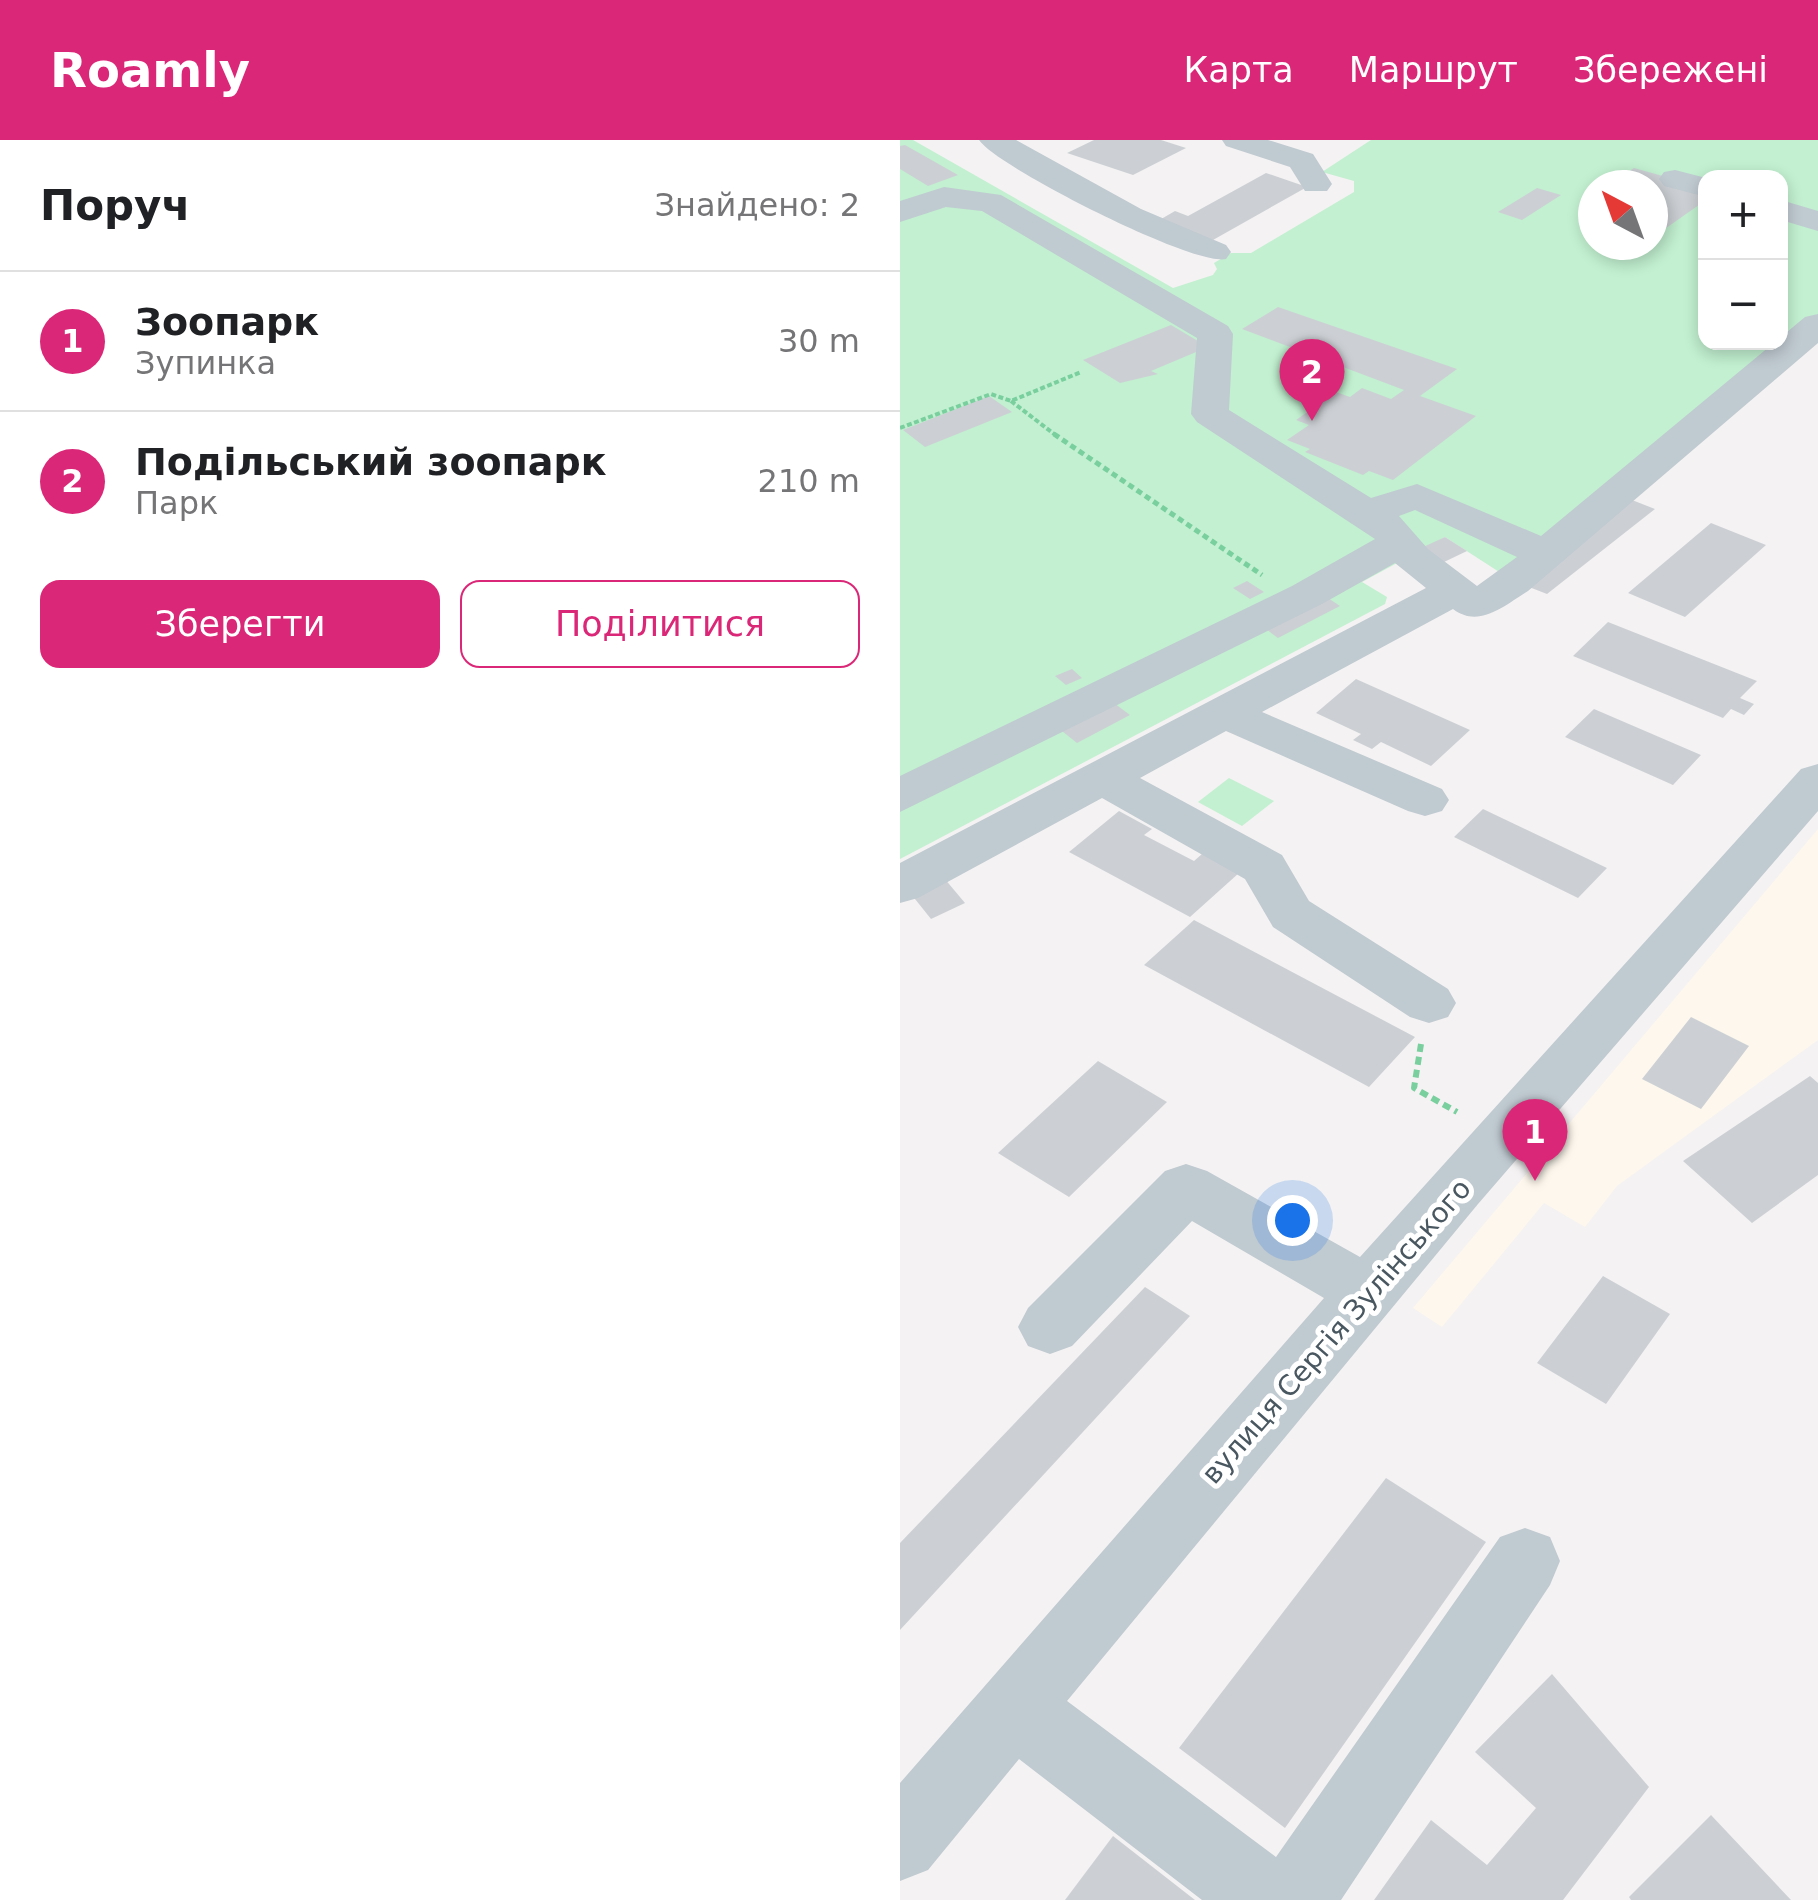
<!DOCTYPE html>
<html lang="uk">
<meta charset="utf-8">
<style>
body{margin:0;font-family:"DejaVu Sans",sans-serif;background:#f2f2f2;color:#202124}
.controls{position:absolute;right:30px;top:30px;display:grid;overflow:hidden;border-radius:20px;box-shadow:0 5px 15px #0003}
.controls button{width:90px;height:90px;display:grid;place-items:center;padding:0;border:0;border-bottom:2px solid #e0e0e0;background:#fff;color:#202124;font:50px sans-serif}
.compass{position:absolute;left:678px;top:30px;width:90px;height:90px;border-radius:50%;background:#fff;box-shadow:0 5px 15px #0003;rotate:319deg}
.you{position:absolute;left:392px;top:1080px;width:35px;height:35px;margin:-25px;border:8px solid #fff;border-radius:50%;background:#1a73e8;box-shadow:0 0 0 15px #1a73e833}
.badge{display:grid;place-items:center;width:65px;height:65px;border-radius:50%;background:#db2777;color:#fff;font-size:32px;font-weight:700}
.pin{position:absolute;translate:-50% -82px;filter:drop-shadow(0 2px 5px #0008)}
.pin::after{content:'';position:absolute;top:52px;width:35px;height:30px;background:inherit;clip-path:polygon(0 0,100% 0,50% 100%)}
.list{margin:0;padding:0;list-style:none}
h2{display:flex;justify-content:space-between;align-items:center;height:130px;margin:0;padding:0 40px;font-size:42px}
h2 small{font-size:32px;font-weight:400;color:#757577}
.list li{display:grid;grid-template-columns:65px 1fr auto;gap:30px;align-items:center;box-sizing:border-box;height:140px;padding:0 40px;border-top:2px solid #e0e0e0}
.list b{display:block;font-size:38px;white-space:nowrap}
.list p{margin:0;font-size:32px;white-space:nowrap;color:#757577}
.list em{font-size:32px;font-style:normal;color:#757577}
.actions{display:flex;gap:20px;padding:30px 40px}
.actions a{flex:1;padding:22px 0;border:2px solid #db2777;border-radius:20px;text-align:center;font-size:35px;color:#db2777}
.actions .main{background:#db2777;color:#fff}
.map{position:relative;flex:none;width:918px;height:1760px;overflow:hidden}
header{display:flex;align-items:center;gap:60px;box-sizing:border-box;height:140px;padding:0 50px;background:#db2777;color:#fff}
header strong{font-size:48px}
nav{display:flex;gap:55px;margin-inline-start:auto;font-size:35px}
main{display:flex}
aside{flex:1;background:#fff}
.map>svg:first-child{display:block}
.commercial{fill:#fdf7ed}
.green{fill:#c2f0d0;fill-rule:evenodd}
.building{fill:#ccd0d4}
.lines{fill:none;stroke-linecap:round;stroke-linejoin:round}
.path-far2{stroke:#79cf9e;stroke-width:4;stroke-dasharray:5 2.5;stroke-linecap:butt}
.path-far1{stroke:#79cf9e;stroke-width:5;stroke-dasharray:6 4;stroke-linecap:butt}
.path{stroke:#79cf9e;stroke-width:6;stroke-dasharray:8 5;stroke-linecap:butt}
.minor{fill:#c0cad1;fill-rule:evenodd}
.labels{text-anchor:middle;stroke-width:10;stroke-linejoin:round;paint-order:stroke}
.street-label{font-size:28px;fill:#495760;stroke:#fff}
</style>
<header>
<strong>Roamly</strong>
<nav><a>Карта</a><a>Маршрут</a><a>Збережені</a></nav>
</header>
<main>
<aside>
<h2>Поруч<small>Знайдено: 2</small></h2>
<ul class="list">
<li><span class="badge">1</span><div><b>Зоопарк</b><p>Зупинка</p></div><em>30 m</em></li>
<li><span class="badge">2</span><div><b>Подільський зоопарк</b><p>Парк</p></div><em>210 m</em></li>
</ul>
<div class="actions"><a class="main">Зберегти</a><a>Поділитися</a></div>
</aside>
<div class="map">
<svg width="918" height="1760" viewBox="0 0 918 1760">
<rect width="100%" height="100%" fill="#f4f2f2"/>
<path class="commercial" d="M918 689V900L717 1046 685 1087 644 1063 542 1187 513 1168Z"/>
<path class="green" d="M0 0H13L273 148 313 135 317 129 314 123 331 113H351L454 52V41L422 32 471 0H918V202L627 450 545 397 462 442 487 457 485 464 0 719ZM806 38H881V202H806ZM693 45H753V105H693Z
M329 638 374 661 342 686 298 662Z"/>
<path class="building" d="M194 0H261L286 8 233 35 167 13Z
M5 5 58 35 28 46 0 29V6Z
M734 28 770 38 806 55V60L759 93 753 91V45H708Z
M366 33 407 47 313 100 256 82 275 71 288 76Z
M637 48 661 55 622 80 598 72Z
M378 167 557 229 520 256 576 276 493 340 469 331 463 335 405 312 410 309 387 300 409 285 396 280 436 252 450 257 462 248 491 259 504 250 342 189Z
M271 185 308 207 251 231 258 234 220 243 183 220Z
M89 256 112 272 25 307 3 290Z
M732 360 755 369 647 454 629 447Z
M811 383 866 405 785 477 728 453Z
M545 397 567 411 542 423 521 408Z
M347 441 364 452 350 459 333 448Z
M425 456 440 466 378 498 363 487Z
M708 482 857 541 840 558 854 564 844 575 831 569 823 578 673 516Z
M172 529 182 538 166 545 155 536Z
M456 539 570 590 531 626 481 602 472 609 453 600 461 594 416 573Z
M214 563 230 575 177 603 162 591Z
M694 569 801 615 773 645 665 597Z
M583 669 707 728 678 758 554 697Z
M219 671 252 689 244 695 294 721 302 714 339 733 290 777 169 712Z
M44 738 65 763 31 779 11 754Z
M294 780 515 897 469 947 244 825Z
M791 877 849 906 801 969 742 939Z
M198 921 267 962 169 1057 98 1013Z
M910 936 918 943V1035L852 1083 783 1021Z
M703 1136 770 1174 706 1264 637 1223Z
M245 1147 290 1176 0 1490V1403Z
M486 1338 586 1402 385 1688 279 1608Z
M652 1534 749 1647 663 1760H474L531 1680 587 1725 636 1668 575 1612Z
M811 1675 891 1760H731L729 1757Z
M213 1696 295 1760H165Z"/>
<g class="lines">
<path class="path-far2" d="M111 261 158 297
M0 288 91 254 111 261 181 232"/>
<path class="path-far1" d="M154 294 362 435"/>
<path class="path" d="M521 904 514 948 557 972"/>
<path class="minor" d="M79 0H116L241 69 326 105 331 112 326 119C295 127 97 27 79 0Z
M322 0H368L413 14 432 44 427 51H405L390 27 326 6Z
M775 30 806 38V57L764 46 759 39 764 32Z
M44 47 101 55 328 186 333 194 329 270 471 358 517 344 641 396 905 177 918 174V203L628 451C605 465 579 489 553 469L362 572 542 649 549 660 542 671 525 676 508 671 326 591 240 638 382 715 409 761 548 849 556 863 548 877 529 883 510 877 373 787 345 739 202 658 18 758 0 763V723L526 448 495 423 422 464 0 672V636L392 446 475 399 297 282 291 274 297 198 82 71 46 67 0 82V61ZM515 370 617 417 577 446 528 409 499 376Z
M881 60 918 71V91L881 80Z
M918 624V671L578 1064 167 1561 376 1717 600 1397 625 1388 650 1397 660 1421 650 1445 441 1760H302L119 1619 28 1730 0 1741V1643L424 1158 292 1081 172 1206 150 1214 128 1206 118 1187 128 1168 265 1031 286 1024 307 1031 460 1117 901 629Z"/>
</g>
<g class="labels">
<g class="street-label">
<text transform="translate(436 1191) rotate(-49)" y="10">вулиця Сергія Зулінського</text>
</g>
</g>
</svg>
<div class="controls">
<button>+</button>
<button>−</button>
</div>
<svg class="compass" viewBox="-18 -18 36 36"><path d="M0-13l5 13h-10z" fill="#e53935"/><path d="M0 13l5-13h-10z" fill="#757577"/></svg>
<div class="you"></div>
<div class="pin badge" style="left:635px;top:1041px">1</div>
<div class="pin badge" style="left:412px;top:281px">2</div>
</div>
</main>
